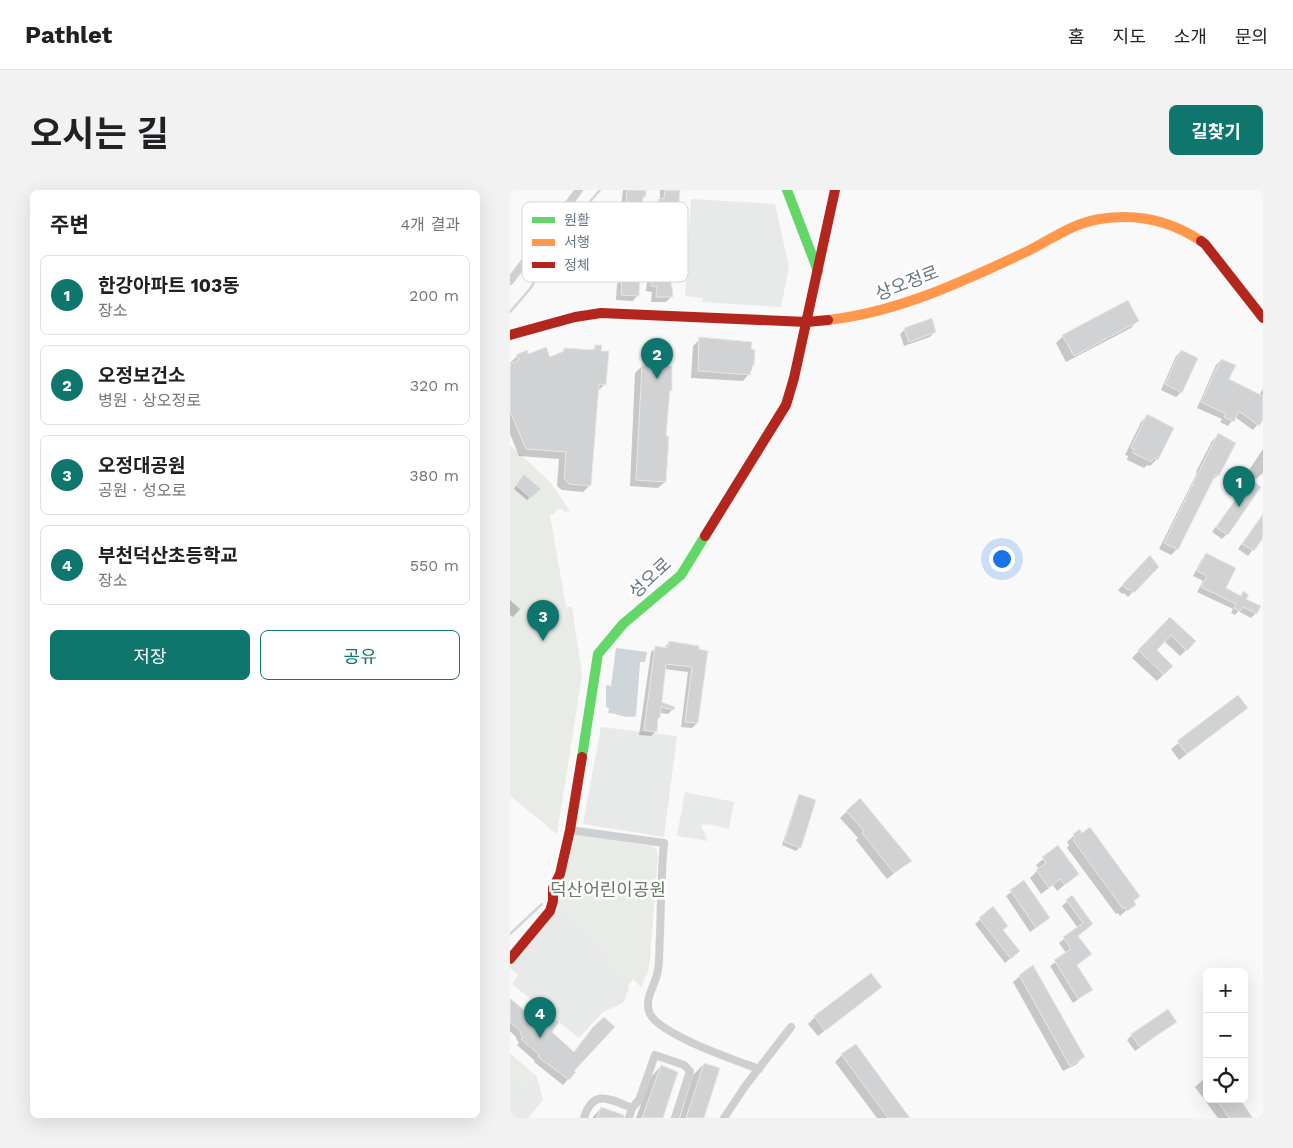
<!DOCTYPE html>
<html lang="ko">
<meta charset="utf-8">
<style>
body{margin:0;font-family:"Work Sans","Noto Sans KR",sans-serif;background:#f2f2f2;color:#202124}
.controls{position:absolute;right:15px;bottom:15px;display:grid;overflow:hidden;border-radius:8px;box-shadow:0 5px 20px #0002}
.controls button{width:45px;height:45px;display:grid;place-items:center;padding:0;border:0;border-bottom:1px solid #e0e0e0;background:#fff;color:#202124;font:25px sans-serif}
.you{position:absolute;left:491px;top:368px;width:18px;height:18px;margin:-12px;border:4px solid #fff;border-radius:50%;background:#1a73e8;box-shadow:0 0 0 8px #1a73e833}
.badge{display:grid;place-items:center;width:32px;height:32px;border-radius:50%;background:#0f766e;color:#fff;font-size:16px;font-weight:700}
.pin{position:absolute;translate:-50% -41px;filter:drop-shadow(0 1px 2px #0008)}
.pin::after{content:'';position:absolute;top:26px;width:18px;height:15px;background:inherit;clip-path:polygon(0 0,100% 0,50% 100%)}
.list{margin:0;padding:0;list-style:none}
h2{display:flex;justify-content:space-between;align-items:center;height:65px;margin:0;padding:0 20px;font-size:21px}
h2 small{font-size:16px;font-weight:400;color:#757577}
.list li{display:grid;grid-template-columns:32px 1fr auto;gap:15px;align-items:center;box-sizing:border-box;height:80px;margin:0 10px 10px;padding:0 10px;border:1px solid #e0e0e0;border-radius:8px}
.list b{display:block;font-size:19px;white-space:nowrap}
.list p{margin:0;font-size:16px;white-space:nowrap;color:#757577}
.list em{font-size:16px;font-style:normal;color:#757577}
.actions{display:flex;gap:10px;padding:15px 20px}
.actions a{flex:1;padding:11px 0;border:1px solid #0f766e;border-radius:8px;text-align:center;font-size:18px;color:#0f766e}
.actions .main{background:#0f766e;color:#fff}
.icon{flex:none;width:28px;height:28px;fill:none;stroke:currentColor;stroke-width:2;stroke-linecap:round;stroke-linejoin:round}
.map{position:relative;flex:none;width:753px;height:928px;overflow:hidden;border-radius:8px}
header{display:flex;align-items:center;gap:30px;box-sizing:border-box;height:70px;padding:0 25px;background:#fff;border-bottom:1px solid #e0e0e0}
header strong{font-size:24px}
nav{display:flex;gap:28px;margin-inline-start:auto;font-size:18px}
.intro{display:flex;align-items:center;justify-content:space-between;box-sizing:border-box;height:120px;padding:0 30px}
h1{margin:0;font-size:35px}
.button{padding:12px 22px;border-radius:8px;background:#0f766e;color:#fff;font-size:18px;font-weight:700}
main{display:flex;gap:30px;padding:0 30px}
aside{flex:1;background:#fff;border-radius:8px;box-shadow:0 5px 20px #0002}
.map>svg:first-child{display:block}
.built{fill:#e8e9e9}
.green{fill:#e8ebe6}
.water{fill:#ced6d9}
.shadow{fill:#0003}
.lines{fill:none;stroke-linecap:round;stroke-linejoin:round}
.stream{stroke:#ced6d9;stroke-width:2.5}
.building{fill:#d0d2d3;stroke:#e8e8e8}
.street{stroke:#cecfd0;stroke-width:8}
.fast{stroke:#63d668;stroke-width:10}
.slow{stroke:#ff974d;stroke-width:10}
.jam{stroke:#b3261e;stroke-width:10}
.labels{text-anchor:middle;stroke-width:5;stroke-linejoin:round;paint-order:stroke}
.street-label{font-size:18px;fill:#657683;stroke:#fff}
.park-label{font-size:18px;fill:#687a64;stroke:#fff}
.key{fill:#fff;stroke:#d1d6da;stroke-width:1}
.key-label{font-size:14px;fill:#657683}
</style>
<header>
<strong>Pathlet</strong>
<nav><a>홈</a><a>지도</a><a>소개</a><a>문의</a></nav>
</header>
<div class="intro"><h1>오시는 길</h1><a class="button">길찾기</a></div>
<main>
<aside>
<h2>주변<small>4개 결과</small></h2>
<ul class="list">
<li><span class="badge">1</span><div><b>한강아파트 103동</b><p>장소</p></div><em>200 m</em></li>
<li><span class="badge">2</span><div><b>오정보건소</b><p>병원 · 상오정로</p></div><em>320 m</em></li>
<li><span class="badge">3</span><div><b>오정대공원</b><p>공원 · 성오로</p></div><em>380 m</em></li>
<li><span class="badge">4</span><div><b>부천덕산초등학교</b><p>장소</p></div><em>550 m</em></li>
</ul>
<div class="actions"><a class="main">저장</a><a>공유</a></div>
</aside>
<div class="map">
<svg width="753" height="928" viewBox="0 0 753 928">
<rect width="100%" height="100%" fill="#f9f9f9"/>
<path class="built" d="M181 9 265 14 279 77 271 117 192 112 193 108 175 106Z
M91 537 167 546 154 647 73 634Z
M175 602 224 612 219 639 199 634 191 635 198 651 167 646Z
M49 718 105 767 97 778 119 798 113 813 93 822 69 848 2 794 8 785 0 778V776Z
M26 884 33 910 18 928H0V889L13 900Z"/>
<path class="green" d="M0 255 40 292 60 321 54 322 53 319 45 320V324L40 325 56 417H62L72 485 47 644 0 606Z
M66 644 142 656 147 660 148 666 140 769 138 782 131 797 123 789 117 797 97 778 103 770 49 718 47 713Z
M0 863 25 885 13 901 0 889Z"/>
<path class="water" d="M106 458 137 462 135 472H130L126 526C112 529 109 523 98 523L99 518 96 517V495L101 496Z"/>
<path class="shadow" d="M113 0H135L134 7 132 9 131 41H140L147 36 148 26H143L144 15 150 9V0H168L164 54 176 66 171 72H161L159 97 161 107 156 112H141L142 102 136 101 137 91 143 85 144 77H139V75L129 67 128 105 123 111 106 110 107 94 112 89 113 65 111 61 104 60 106 39 111 34H115L116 17H111Z
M627 131 621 138 556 172 546 153 553 146Z
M395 139 425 142 420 147 394 156 390 144Z
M190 149 241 177 239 184 233 191 181 188 183 156Z
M86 156 95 194 88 201 80 295 73 302 52 300 47 296 49 269 9 266 0 244V173L7 166 39 168 50 164 55 159 81 161Z
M671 161V202L666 207 651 200 666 166Z
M711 170 718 190 749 205 753 199V228L743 240 725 227 718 236 710 232 712 229 687 218 706 175Z
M132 176 161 200 158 203 155 247V292L148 298 120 296 125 183Z
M637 226 647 269 640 276 637 275 634 278 617 270 618 266 615 265 631 232Z
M708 245V285L702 291 667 359 661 365 649 359 687 283 686 282 702 251Z
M753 259V283L746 289 737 283Z
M11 288 29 299 17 310 4 299Z
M740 291 717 344 712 349 702 342Z
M753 324V346L738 366 728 359Z
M696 365 714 398 729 406 733 403 735 410 746 423 741 428 728 421 725 425 721 423 723 419 687 402 693 391 683 386 692 369Z
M640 367 647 377 618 407 614 403 612 404 608 400Z
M0 410 10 419 3 427 0 425Z
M660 428 685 451 670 466 654 451 645 460 662 476 647 491 622 468Z
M159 452 187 457V533L182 538 171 537 178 482 154 479 150 513 163 519 158 524 149 523V528L146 530V541L141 546 129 545 141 462 146 458 154 459Z
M728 506 737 518 669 570 661 559Z
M290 605 304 611 289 658 286 661 272 655 287 609Z
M350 609 400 671 377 689 346 650 348 648 330 628Z
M569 641 629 706 623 712 624 714 610 726 608 723 606 724 557 658 559 655 557 652Z
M548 657 568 684 547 701 543 695 531 704 520 688 529 679 526 675Z
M514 692 539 728 520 742 496 706Z
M562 707 582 734 567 746 566 775 581 800 563 813 540 776 557 764 549 753 568 738 552 716Z
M483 718 503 766 495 773 465 734Z
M510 786 573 867 567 874 553 881 503 792Z
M370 797 308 846 298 834 305 827Z
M0 810 64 863 84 838 62 882 64 883 53 895 24 872 25 871 7 855 9 853 6 849 7 848 0 841Z
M666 832 625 861 617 850 622 845Z
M332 865 399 928H367L325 872Z
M194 874 193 928H170L183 885Z
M151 876V928H126L141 887Z
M697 886V909H728L742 928H708L685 897Z
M91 918 105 928H82Z"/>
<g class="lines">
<path class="stream" d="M0 122 20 99 54 42 90 0
M0 744 32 714"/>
</g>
<path class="building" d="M117 0H136V7H133L132 40H145V35L152 36 153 34V21H148L149 8 154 9 155 0H170L165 53 178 54V67H162L161 96H162L163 107H146L147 97 141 96 142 85H148V72H143L144 69 131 58 129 106 111 105 112 88H117L118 59 117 56 109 55 111 32 120 33 121 12H116Z
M618 110 629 131 564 166 552 145Z
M422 128 426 142 399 152 394 138Z
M189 147 242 152 241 159 245 160 244 176H242V181H240L241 185 188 181Z
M85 155H92L91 161H99L96 195 89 194 81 296 59 294 54 288 56 262 16 259 0 221V174L9 170 6 165 17 160 18 164 36 157 40 167 54 161V158L85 160Z
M671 160 688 168 672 203 655 194Z
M711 169 726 175 719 189 753 206V230L749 236 729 221 724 232 714 227 716 224 691 212Z
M132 175 162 176V201L160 200 156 246H159L156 292 126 290Z
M637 224 664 238 648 270 644 268 641 272 623 263 624 259 621 258Z
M708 243 726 253 709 286 706 284 668 360 654 353Z
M14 284 31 299 21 308 6 295Z
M740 289 751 297 718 345 706 337Z
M753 324V348L744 361 732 354Z
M696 363 726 378 716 398 731 406 733 401 739 405 736 409 751 416 747 424 733 417 730 421 724 418 726 414 691 397 697 386 687 381Z
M640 365 649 377 624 403 620 399 618 400 612 395Z
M660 427 686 451 677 461 661 445 647 460 663 476 654 485 628 460Z
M159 451 189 456V459L198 461 188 533 175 532 182 477 156 474 152 512 165 517 164 520 151 517 150 528H148L147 542 134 540 145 456 158 458Z
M728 505 738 518 677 564 667 551Z
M289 604 306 610 291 658 274 652Z
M350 608 402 671 384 683 352 643 354 641 336 621Z
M580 637 630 706 624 711 626 715 617 721 615 717 613 719 563 650 565 648 563 644 570 639 572 643Z
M548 655 569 684 555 695 550 689 539 698 526 680 536 673 532 667Z
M514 690 540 728 526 738 500 700Z
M562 705 583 734 568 746 582 764 567 775 583 800 568 809 544 770 561 759 553 747 573 733 556 710Z
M483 716 498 736 493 740 510 761 501 769 469 728Z
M523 775 575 867 560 876 509 785Z
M361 783 372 797 315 841 304 826Z
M0 808 30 834 39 824 49 832 42 842 64 862 83 837 94 827 105 837 64 881 66 882 59 890 28 867 29 865 11 849 13 847 10 844 11 842 0 832Z
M658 819 667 832 630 857 621 844Z
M346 854 400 928H378L331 864Z
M194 873 210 878 194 928H176Z
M151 875 168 882 153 928H132Z
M706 909H730L743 928H719Z
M91 917 114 925V928H87Z"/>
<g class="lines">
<path class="street" d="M0 91 69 0
M60 640 154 653C151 684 151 715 150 745 149 757 150 769 148 780 146 795 133 809 140 824 151 845 225 870 249 879
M74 928C83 898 100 909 122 918
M119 928 122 918 129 910 145 865 174 875 180 881 165 928
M214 928 236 895 281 837"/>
<path class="fast" d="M277 0 308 81
M72 567 88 464 113 434 171 385 195 346"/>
<path class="slow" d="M318 130C389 122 454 91 518 61 542 49 563 33 590 29 626 23 661 31 691 51"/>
<path class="jam" d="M691 51 695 54 753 128
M0 145 65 127 91 123 297 132 318 130
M195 346 276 215 284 188 325 0
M0 769 40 721 43 711V698L50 684 60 640 72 567"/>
</g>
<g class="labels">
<g class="street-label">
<text transform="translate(397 93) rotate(-21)" y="6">상오정로</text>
<text transform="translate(140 388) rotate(-43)" y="6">성오로</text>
</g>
<g class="park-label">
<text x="98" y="706">덕산어린이공원</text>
</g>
</g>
<rect x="12" y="12" width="166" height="80" rx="8" class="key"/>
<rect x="22" y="27" width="23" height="6" fill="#63d668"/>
<rect x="22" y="49" width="23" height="7" fill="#ff974d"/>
<rect x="22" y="72" width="23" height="6" fill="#b3261e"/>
<g class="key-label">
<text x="54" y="35">원활</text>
<text x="54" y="57">서행</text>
<text x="54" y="80">정체</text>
</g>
</svg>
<div class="controls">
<button>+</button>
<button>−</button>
<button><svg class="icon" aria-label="locate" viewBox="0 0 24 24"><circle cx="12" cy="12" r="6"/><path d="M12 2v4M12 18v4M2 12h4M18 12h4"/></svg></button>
</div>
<div class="you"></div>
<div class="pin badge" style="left:729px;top:317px">1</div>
<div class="pin badge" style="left:147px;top:189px">2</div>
<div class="pin badge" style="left:33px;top:451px">3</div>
<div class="pin badge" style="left:30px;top:848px">4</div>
</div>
</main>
